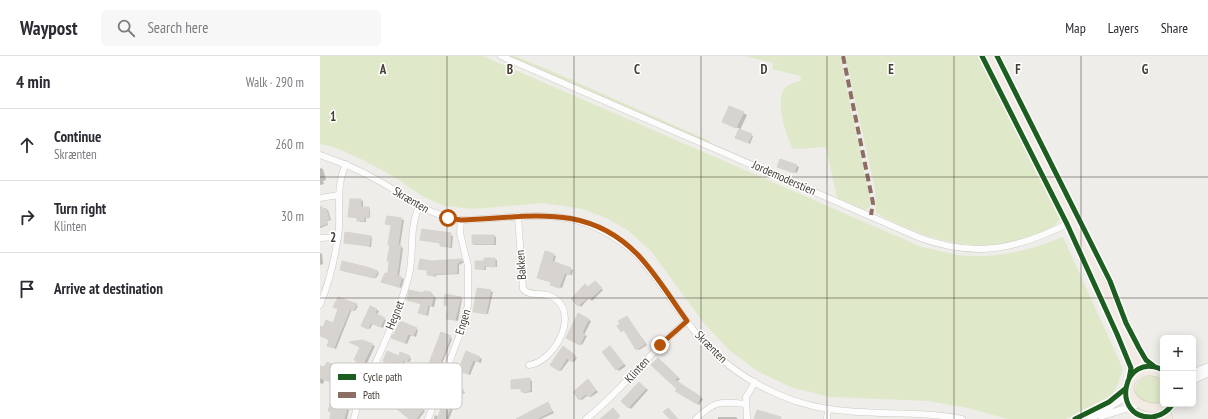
<!DOCTYPE html>
<meta charset="utf-8">
<style>
body{margin:0;font-family:"PT Sans Narrow",sans-serif;background:#f7f7f7;color:#2b2b33}
.controls{position:absolute;right:12px;bottom:12px;display:grid;overflow:hidden;border-radius:6px;box-shadow:0 2px 10px #0003}
.controls button{width:36px;height:36px;display:grid;place-items:center;padding:0;border:0;border-bottom:1px solid #e1e1e2;background:#fff;color:#2b2b33;font:20px sans-serif}
.stop{position:absolute;width:12px;height:12px;margin:-9px;border:3px solid #b45309;border-radius:50%;background:#fff}
.stop.end{background:#b45309;border-color:#fff;box-shadow:0 1px 4px #0008}
.list{margin:0;padding:0;list-style:none}
h2{display:flex;justify-content:space-between;align-items:center;height:52px;margin:0;padding:0 16px;font-size:17px}
h2 small{font-size:13px;font-weight:400;color:#7c7c81}
.list li{display:grid;grid-template-columns:26px 1fr auto;gap:12px;align-items:center;box-sizing:border-box;height:72px;padding:0 16px;border-top:1px solid #e1e1e2}
.list b{display:block;font-size:15px;white-space:nowrap}
.list p{margin:0;font-size:13px;white-space:nowrap;color:#7c7c81}
.list em{font-size:13px;font-style:normal;color:#7c7c81}
.icon{flex:none;width:22px;height:22px;fill:none;stroke:currentColor;stroke-width:2;stroke-linecap:round;stroke-linejoin:round}
.map{position:relative;flex:none;width:888px;height:363px;overflow:hidden}
header{display:flex;align-items:center;gap:24px;box-sizing:border-box;height:56px;padding:0 20px;background:#fff;border-bottom:1px solid #e1e1e2}
header strong{font-size:19px}
nav{display:flex;gap:22px;margin-inline-start:auto;font-size:14px}
.search{width:280px;height:36px;background:#f7f7f7;display:flex;align-items:center;gap:10px;box-sizing:border-box;padding:0 14px;border-radius:6px;color:#7c7c81;font-size:15px}
main{display:flex}
aside{flex:1;background:#fff}
.map>svg:first-child{display:block}
.green{fill:#dfe9c9}
.shadow{fill:#0003}
.building{fill:#d7d4d0;stroke:#d7d4cf}
.lines{fill:none;stroke-linecap:round;stroke-linejoin:round}
.minor-casing{stroke:#ccc9c5;stroke-width:7}
.tertiary-casing{stroke:#ccc9c5;stroke-width:8}
.primary-casing{stroke:#d1c7b6;stroke-width:10}
.minor{stroke:#fdfcfc;stroke-width:6}
.tertiary{stroke:#fdfcfc;stroke-width:7}
.primary{stroke:#f1ebe3;stroke-width:9}
.quiet{stroke:#8d6e63;stroke-width:4;stroke-dasharray:8 4;stroke-linecap:butt}
.cycleway-casing{stroke:#fff;stroke-width:8}
.cycleway{stroke:#1b5e20;stroke-width:5}
.route{stroke:#b45309;stroke-width:5}
.grid{fill:none;stroke:#453d35;stroke-width:1;stroke-opacity:0.55}
.labels{text-anchor:middle;stroke-width:3;stroke-linejoin:round;paint-order:stroke}
.street-label{font-size:12px;fill:#453d35;stroke:#fff}
.key{fill:#fff;stroke:#c7c5c2;stroke-width:1}
.key-label{font-size:11px;fill:#453d35}
.grid-label{font-size:13px;text-anchor:middle;font-weight:bold;fill:#453d35;stroke:#fff;stroke-width:3;stroke-linejoin:round;paint-order:stroke}
</style>
<header>
<strong>Waypost</strong>
<div class="search"><svg class="icon" aria-label="search" viewBox="0 0 24 24"><circle cx="10" cy="10" r="6"/><path d="M15 15l6 6"/></svg>Search here</div>
<nav><a>Map</a><a>Layers</a><a>Share</a></nav>
</header>
<main>
<aside>
<h2>4 min<small>Walk · 290 m</small></h2>
<ul class="list">
<li><svg class="icon" aria-label="ahead" viewBox="0 0 24 24"><path d="M12 20V5M6 11l6-6 6 6"/></svg><div><b>Continue</b><p>Skrænten</p></div><em>260 m</em></li>
<li><svg class="icon" aria-label="right" viewBox="0 0 24 24"><path d="M7 20v-9h11M14 6l5 5-5 5"/></svg><div><b>Turn right</b><p>Klinten</p></div><em>30 m</em></li>
<li><svg class="icon" aria-label="arrive" viewBox="0 0 24 24"><path d="M6 21V4h12l-3 4 3 4H6"/></svg><div><b>Arrive at destination</b></div></li>
</ul>
</aside>
<div class="map">
<svg width="888" height="363" viewBox="0 0 888 363">
<rect width="100%" height="100%" fill="#efede9"/>
<path class="green" d="M0 0H163L602 191C614 193 626 197 638 199 677 203 708 195 743 181L803 313 796 333 789 341 746 363H687L648 352 608 345 510 341 473 332 439 316 409 294 383 266 331 195 309 175 288 163 263 153 223 147 154 153 125 150 102 140 76 122 45 105 14 91 0 88Z
M187 0H195L227 13 390 85 389 87Z
M425 0H520L550 143V151L545 154 517 142 506 91 477 93 472 92C466 79 454 44 465 32 469 27 476 27 481 24L480 20 452 13 453 7Z
M525 0H660L742 159C737 172 723 177 711 181 654 200 607 184 556 157L555 133Z
M831 320 837 321 843 326V344L832 351 815 339C814 328 821 321 831 320Z"/>
<path class="shadow" d="M423 57 427 59 420 74 433 80 430 88 417 81 420 73 407 67Z
M459 110H477L479 111 477 117Z
M0 112 3 113 6 124 3 125 4 128 0 129Z
M41 144 43 145V152L50 153V162H46V166H40L38 162 29 161Z
M0 150 2 154H8L11 164 7 165 8 169 0 172Z
M68 161 84 164 80 190 83 192 79 221 84 223 81 232 62 226 68 218 71 190 69 189 72 169 67 168Z
M103 174 133 180 132 192 121 190V187Z
M153 180H174L176 181V189H155L153 188Z
M50 181 52 182 51 191 25 186Z
M225 196 236 200 234 207 253 214 252 219 247 218 242 232 233 229Z
M0 197 2 198 3 208 0 209Z
M174 203 177 204V211H166V214L156 213 165 206Z
M141 204 144 206 139 209V218L116 219V221L108 218V214L102 213 112 206Z
M23 206 57 216 59 217 56 222 23 215 21 214Z
M277 227 283 234 272 245 269 242 261 251 259 249 269 232Z
M158 233 173 236 168 258 154 255Z
M111 237 116 242 114 251 110 250 108 260 100 257 102 248 88 244Z
M18 242 38 250 35 255 32 253 16 293 10 290V284L0 280V271L3 272 13 268 19 253Z
M140 242 142 243 138 265 129 263 127 262Z
M51 251 59 255 57 259 66 264 63 272 53 267 50 273 43 269Z
M259 259 271 265 264 279 267 280 262 289 247 282Z
M307 261 327 289 319 294 306 275H302Z
M96 273 98 274 96 281 91 279 87 288 75 283Z
M130 281 132 283 110 338 102 335 107 316Z
M42 285 55 290 37 329 23 323 20 329 5 323 3 328 0 327V311L33 317 39 305Z
M290 292 306 310 299 315 284 297Z
M246 293 257 302 254 306 250 303 241 315 232 308Z
M146 296 162 303 161 307 156 305 150 319 142 315Z
M80 301 91 302 90 306 85 305 81 318 72 315Z
M340 304 360 323 357 326 383 343 379 349 357 334 358 333Z
M210 324 212 325V336L204 337 202 333H192V325Z
M268 325 278 336 271 341 268 339 262 344 260 343Z
M140 328 145 337 138 340 129 363H114L115 359 119 361Z
M321 328 328 334 311 353 302 345Z
M89 344 105 355 99 363H91L88 346Z
M228 348 234 357 221 363H205Z
M27 353 29 354 27 363H11L12 356Z
M398 361H416L418 363H398Z"/>
<path class="building" d="M409 50 424 56 416 72 402 66Z
M419 73 432 78 428 87 415 82Z
M460 103 477 109 474 117 457 111Z
M30 143H41V151H49V162L44 161V165H37V161H28Z
M2 150V153L6 152 9 163 6 164 7 168 0 170V151Z
M67 160 82 162 78 189H81L77 220 82 221 79 231 61 226 65 217H68L69 205H67L70 189H68L71 169 65 168Z
M102 173 131 177 130 191 120 190V187L100 184Z
M25 176 51 180 49 190 24 187Z
M152 179H174V188H152Z
M225 195 234 198 232 205 251 212 249 219 245 217 239 232 230 229 231 226 217 222Z
M164 202H175V211L164 210V213H155V205H164Z
M100 203 112 205 142 203V204L137 208V217L114 218V220L107 219V214L98 213Z
M22 205 47 211 58 215 54 222 20 214Z
M275 225 282 232 269 244 267 242 258 250 251 243 265 228 268 231Z
M157 232 171 234 166 258 153 256Z
M89 234 103 237 104 235 111 236V239L114 240 111 250 108 249 106 259 98 257 101 248 87 244Z
M125 238 141 241 135 264 126 263 128 250 124 249Z
M18 241 37 248 33 255 30 253 14 292 7 290 9 284 0 279V270L3 271 6 264 13 267 18 253 13 251Z
M50 250 57 253 55 257 65 262 60 271 51 267 48 273 41 270Z
M258 257 269 263 262 277 265 278 260 289 246 282Z
M307 260 325 288 316 294 304 274 301 276 297 270 300 268 298 265Z
M80 265 97 272 93 280 88 278 85 287 71 282 72 279H76L74 278Z
M121 276 131 280 108 338 99 334 102 325 97 323 100 316 106 315Z
M42 284 53 288 38 318 35 329 20 323 18 329 0 322V310L4 311 7 306 32 316 37 305 34 304 40 291 29 286Z
M243 290 256 300 252 306 247 302 239 315 230 309Z
M290 290 304 308 296 314 282 296Z
M67 295 79 300 80 296 90 300 87 306 83 304 78 318 71 315 73 309 63 305Z
M146 295 160 301 158 306 153 304 148 318 138 315Z
M338 302 358 321 355 324 381 341 377 348 355 335 357 333 331 309Z
M210 322V335L201 336V332L191 333V324Z
M268 323 276 334 269 341 266 338 259 344 253 336Z
M319 326 326 333 308 352 301 345Z
M140 327 144 336 136 339 126 363H117L129 332Z
M89 342 104 353 96 363H89L77 353 85 343 87 344Z
M228 346 232 355 217 363H196Z
M10 348 27 352 24 363H10L11 356 8 355Z
M293 352 300 360 297 363H280Z
M348 352 358 363H350L343 356Z
M437 354 461 361V363H434Z"/>
<g class="lines">
<defs>
<path id="minor" d="M181 0 598 181C656 203 699 193 753 165
M0 99C21 106 40 114 59 125 91 143 102 157 141 164 214 162 256 145 317 199 339 223 355 251 375 276 407 316 459 346 509 353 553 360 598 354 642 363
M0 142 19 139
M198 160 203 233C210 242 226 234 237 244 258 263 233 306 209 309
M0 182 18 181
M0 249C10 224 16 199 19 172 20 150 16 129 26 108
M34 363 37 350C54 308 76 266 88 223 95 199 88 174 99 151
M108 363 141 275 148 249V210L140 177 141 164
M266 363C303 334 330 295 367 265
M376 363C394 345 401 345 425 348
M427 363 426 341 435 326
M507 363 508 353"/>
<path id="tertiary" d="M873 317 888 311
M873 324 888 317
M781 360 814 350
M770 363 809 338"/>
<path id="primary" d="M669 0 753 165 803 275 817 320
M810 287 828 315
M843 319C836 315 829 313 822 317 790 331 825 363 849 348
M845 352 848 363"/>
</defs>
<use href="#minor" class="minor-casing"/>
<use href="#tertiary" class="tertiary-casing"/>
<use href="#primary" class="primary-casing"/>
<use href="#minor" class="minor"/>
<use href="#tertiary" class="tertiary"/>
<use href="#primary" class="primary"/>
<path class="quiet" d="M523 0 553 147 551 159"/>
<defs>
<path id="cycleway" d="M662 0 747 168 797 278 811 312 809 323
M677 0 790 225 806 267 819 292 826 304 835 311
M843 314C802 294 790 363 832 361 841 360 848 355 853 348
M755 363 789 346 805 333"/>
</defs>
<use href="#cycleway" class="cycleway-casing"/>
<use href="#cycleway" class="cycleway"/>
</g>
<g class="lines">
<path class="route" d="M128 162 141 164C207 162 266 145 318 199 337 219 351 243 367 265L340 289"/>
</g>
<path class="grid" d="M127 0V363M254 0V363M381 0V363M507 0V363M634 0V363M761 0V363M0 121H888M0 242H888"/>
<g class="labels">
<g class="street-label">
<text transform="translate(464 122) rotate(24)" y="4">Jordemoderstien</text>
<text transform="translate(91 144) rotate(30)" y="4">Skrænten</text>
<text transform="translate(201 209) rotate(-94)" y="4">Bakken</text>
<text transform="translate(75 259) rotate(-68)" y="4">Hegnet</text>
<text transform="translate(143 266) rotate(-73)" y="4">Engen</text>
<text transform="translate(391 291) rotate(45)" y="4">Skrænten</text>
<text transform="translate(317 314) rotate(-48)" y="4">Klinten</text>
</g>
</g>
<rect x="10" y="307" width="132" height="46" rx="6" class="key"/>
<rect x="18" y="318" width="18" height="6" fill="#1b5e20"/>
<rect x="18" y="336" width="18" height="6" fill="#8d6e63"/>
<g class="key-label">
<text x="43" y="325">Cycle path</text>
<text x="43" y="343">Path</text>
</g>
<g class="grid-label">
<text x="63" y="18">A</text>
<text x="190" y="18">B</text>
<text x="317" y="18">C</text>
<text x="444" y="18">D</text>
<text x="571" y="18">E</text>
<text x="698" y="18">F</text>
<text x="825" y="18">G</text>
<text x="13" y="65">1</text>
<text x="13" y="186">2</text>
</g>
</svg>
<div class="controls">
<button>+</button>
<button>−</button>
</div>
<div class="stop" style="left:128px;top:162px"></div>
<div class="stop end" style="left:340px;top:289px"></div>
</div>
</main>
